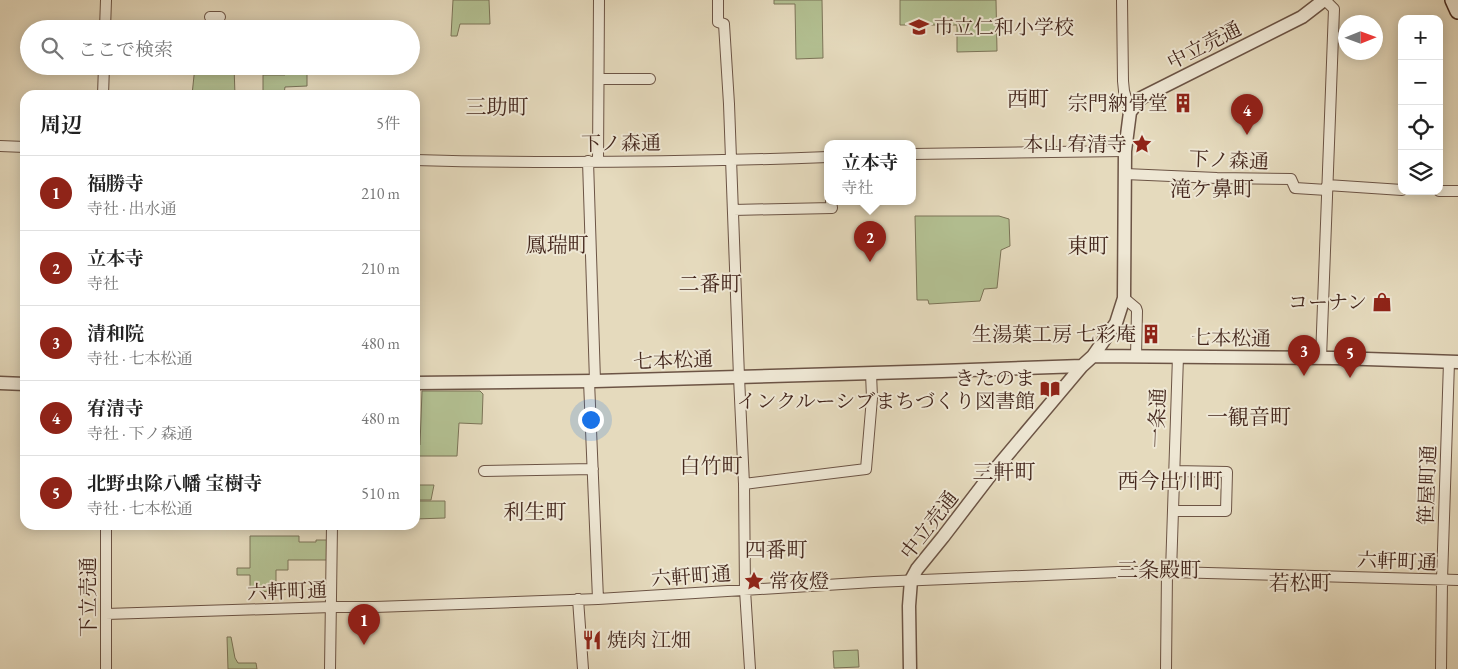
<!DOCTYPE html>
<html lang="ja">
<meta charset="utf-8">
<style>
body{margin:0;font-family:"EB Garamond","Noto Serif JP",serif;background:#f2f2f2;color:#222}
.controls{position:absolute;right:15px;top:15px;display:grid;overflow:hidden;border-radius:10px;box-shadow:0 2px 12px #0003}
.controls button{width:45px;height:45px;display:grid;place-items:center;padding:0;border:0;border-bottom:1px solid #e0e0e0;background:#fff;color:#222;font:25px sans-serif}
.compass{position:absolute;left:1338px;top:15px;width:45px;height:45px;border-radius:50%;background:#fff;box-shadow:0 2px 12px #0003;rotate:89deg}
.you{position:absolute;left:590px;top:419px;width:18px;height:18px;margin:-12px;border:4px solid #fff;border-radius:50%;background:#1a73e8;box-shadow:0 0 0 8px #1a73e833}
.badge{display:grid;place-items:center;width:32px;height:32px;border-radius:50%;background:#8f2418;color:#fff;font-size:16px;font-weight:700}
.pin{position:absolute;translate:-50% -41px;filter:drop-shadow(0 1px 2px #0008)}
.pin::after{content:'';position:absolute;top:26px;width:18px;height:15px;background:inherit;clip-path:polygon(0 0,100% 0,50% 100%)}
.popup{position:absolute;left:824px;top:140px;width:92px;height:65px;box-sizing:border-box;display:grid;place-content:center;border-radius:10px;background:#fff;filter:drop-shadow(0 1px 4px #0005);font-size:16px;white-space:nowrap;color:#767676}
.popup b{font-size:19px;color:#222}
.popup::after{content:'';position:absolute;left:50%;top:100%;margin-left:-10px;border:10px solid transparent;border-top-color:#fff}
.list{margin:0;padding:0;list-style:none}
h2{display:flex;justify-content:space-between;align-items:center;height:65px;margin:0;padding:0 20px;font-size:21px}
h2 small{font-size:16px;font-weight:400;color:#767676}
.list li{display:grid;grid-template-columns:32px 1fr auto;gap:15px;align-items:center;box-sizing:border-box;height:75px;padding:0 20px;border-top:1px solid #e0e0e0}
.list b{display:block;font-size:19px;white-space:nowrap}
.list p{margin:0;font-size:16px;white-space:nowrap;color:#767676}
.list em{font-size:16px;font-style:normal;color:#767676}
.icon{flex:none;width:28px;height:28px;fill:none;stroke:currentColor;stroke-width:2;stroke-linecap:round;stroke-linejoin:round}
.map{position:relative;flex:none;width:1458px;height:669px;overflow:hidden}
.search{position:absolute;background:#fff;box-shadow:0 2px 12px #0003;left:20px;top:20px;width:400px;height:55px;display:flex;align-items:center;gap:12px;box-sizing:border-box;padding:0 18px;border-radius:28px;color:#767676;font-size:19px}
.panel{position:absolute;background:#fff;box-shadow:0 2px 12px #0003;left:20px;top:90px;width:400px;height:440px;border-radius:15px}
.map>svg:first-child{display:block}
.green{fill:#b3c092;stroke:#7c7458}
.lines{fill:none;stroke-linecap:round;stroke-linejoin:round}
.minor-casing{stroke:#6c5445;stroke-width:12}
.tertiary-casing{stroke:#6c5445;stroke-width:15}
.secondary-casing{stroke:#44271d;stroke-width:18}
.minor{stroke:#eee7d4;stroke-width:10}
.tertiary{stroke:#eee7d4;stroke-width:12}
.secondary{stroke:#eee7d4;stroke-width:15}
.labels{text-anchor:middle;stroke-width:4;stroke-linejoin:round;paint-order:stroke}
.poi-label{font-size:20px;fill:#44271d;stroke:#eee7d4;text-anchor:end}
.street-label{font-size:20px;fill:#44271d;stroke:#eee7d4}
.neighbourhood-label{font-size:21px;fill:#44271d;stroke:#eee7d4}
</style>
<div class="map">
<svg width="1458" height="669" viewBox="0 0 1458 669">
<rect width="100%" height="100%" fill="#e5dabd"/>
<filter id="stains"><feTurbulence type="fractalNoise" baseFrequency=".004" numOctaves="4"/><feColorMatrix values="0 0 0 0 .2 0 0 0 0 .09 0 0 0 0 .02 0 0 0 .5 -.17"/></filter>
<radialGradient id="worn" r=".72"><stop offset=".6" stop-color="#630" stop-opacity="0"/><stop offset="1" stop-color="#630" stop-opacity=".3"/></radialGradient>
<path class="green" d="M453 0H489L490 24H460L457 36H451Z
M774 0H822L823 58 796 59 795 4H774Z
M900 0H996L997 51 957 52V25H900Z
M195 66H234L235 95H192Z
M285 66H307V86L285 87 284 94 263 95V75H285Z
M915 216H999L1009 219 1010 246 1001 250 997 288 984 289 980 301 929 304 928 300H917Z
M422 391H480L483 394 482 424 459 423 457 456H415V445H420Z
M415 485H434L431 500H415Z
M415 501H445V518L415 519Z
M250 536H299V542H316V540H327V560H288V570H276V592L253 591V588H250V575H237V568H250Z
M227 637H231L235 658 238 663H256L257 669H228Z
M858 650 859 667 834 668 833 651Z"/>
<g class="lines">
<defs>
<path id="minor" d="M718 0V22L724 24 729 104 739 377 744 484 745 590 750 669
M1122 0 1123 81 1124 91 1130 112
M210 17H220
M105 29 106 0
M599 79H650
M103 95 104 66
M0 146 25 147
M912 154 1125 151
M415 160C552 164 690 162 828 157
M588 161 595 381
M598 161 599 0
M1125 174 1217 178 1291 179 1295 188 1327 190
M1327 185 1402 190
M1439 191H1458
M733 210 832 208 831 201
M1124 298 1136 308 1137 311 1136 356
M1321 358 1334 9 1325 0
M589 381 598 599
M484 471 593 469
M744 484 866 469 872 398 871 373
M1173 511H1226L1227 472 1174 471
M106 525V669
M1171 572 1178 356
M578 599 583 669
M106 614 332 607H375L598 599 874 582 1118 572H1171L1458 580
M330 669 332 525
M1166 669 1167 572
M1441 669 1442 580 1449 362"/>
<path id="tertiary" d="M1093 356 1336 358 1458 362
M0 383 25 384
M415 383 595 381 942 371 1082 366
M910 669 909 606 911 580 917 569 943 537 992 473 1082 366 1093 356 1116 323 1124 298 1125 151 1130 112 1141 98 1302 17 1324 0"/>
<path id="secondary" d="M1453 0 1458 11"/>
</defs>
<use href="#minor" class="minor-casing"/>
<use href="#tertiary" class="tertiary-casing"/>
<use href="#secondary" class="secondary-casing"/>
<use href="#minor" class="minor"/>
<use href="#tertiary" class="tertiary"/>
<use href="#secondary" class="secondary"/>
</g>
<defs>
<symbol id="school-bare" viewBox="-9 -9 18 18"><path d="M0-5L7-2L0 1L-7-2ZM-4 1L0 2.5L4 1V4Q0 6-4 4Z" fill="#8f2418" stroke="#eee7d4" stroke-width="2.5" paint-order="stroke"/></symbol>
<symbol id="building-bare" viewBox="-9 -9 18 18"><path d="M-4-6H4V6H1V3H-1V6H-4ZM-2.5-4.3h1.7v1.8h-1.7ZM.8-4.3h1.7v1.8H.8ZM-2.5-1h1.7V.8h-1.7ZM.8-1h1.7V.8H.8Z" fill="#8f2418" stroke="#eee7d4" stroke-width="2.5" paint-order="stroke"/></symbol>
<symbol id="sight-bare" viewBox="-9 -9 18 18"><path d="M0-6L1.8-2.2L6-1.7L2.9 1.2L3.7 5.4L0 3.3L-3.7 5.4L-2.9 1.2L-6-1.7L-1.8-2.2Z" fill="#8f2418" stroke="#eee7d4" stroke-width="2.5" paint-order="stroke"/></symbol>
<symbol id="shop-bare" viewBox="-9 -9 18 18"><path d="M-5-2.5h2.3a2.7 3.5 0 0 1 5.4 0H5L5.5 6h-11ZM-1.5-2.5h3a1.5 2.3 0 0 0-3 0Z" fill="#8f2418" stroke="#eee7d4" stroke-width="2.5" paint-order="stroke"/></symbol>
<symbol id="library-bare" viewBox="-9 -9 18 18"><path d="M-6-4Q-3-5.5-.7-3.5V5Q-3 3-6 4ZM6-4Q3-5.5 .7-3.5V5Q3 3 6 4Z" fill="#8f2418" stroke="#eee7d4" stroke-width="2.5" paint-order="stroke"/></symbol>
<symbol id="restaurant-bare" viewBox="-9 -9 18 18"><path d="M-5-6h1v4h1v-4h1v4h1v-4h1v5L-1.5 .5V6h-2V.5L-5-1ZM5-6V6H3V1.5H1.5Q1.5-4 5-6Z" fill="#8f2418" stroke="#eee7d4" stroke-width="2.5" paint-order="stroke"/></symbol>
</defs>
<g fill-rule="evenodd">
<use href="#school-bare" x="905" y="13" width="28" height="28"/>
<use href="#building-bare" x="1169" y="89" width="28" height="28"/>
<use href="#sight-bare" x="1128" y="130" width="28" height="28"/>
<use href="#shop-bare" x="1368" y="288" width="28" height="28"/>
<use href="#building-bare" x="1137" y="320" width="28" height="28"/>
<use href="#library-bare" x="1036" y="375" width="28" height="28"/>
<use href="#sight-bare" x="740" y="567" width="28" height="28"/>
<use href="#restaurant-bare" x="578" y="626" width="28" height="28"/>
</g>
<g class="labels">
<g class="poi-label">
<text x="934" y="34" text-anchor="start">市立仁和小学校</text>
<text x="1168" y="110">宗門納骨堂</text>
<text x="1127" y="151">本山 宥清寺</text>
<text x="1367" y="309">コーナン</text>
<text x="1136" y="341">生湯葉工房 七彩庵</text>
<text x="1035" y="385">きたのま<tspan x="1035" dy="23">インクルーシブまちづくり図書館</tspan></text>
<text x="769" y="588" text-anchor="start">常夜燈</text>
<text x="607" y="647" text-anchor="start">焼肉 江畑</text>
</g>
<g class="street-label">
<text transform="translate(1204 45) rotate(-27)" y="7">中立売通</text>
<text transform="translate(621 143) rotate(-1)" y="7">下ノ森通</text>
<text transform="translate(1229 160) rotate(2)" y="7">下ノ森通</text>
<text transform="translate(1231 338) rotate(1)" y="7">七本松通</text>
<text transform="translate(673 360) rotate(-2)" y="7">七本松通</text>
<text transform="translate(1157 418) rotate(-88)" y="7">一条通</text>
<text transform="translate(1427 485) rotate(-88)" y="7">笹屋町通</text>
<text transform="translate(929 525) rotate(-52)" y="7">中立売通</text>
<text transform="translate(1397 561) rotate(2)" y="7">六軒町通</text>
<text transform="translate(691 576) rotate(-4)" y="7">六軒町通</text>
<text transform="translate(287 591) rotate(-2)" y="7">六軒町通</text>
<text transform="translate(88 597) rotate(-90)" y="7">下立売通</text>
</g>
<g class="neighbourhood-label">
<text x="1028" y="106">西町</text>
<text x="497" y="114">三助町</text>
<text x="1212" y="196">滝ケ鼻町</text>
<text x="557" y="252">鳳瑞町</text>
<text x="1088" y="253">東町</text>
<text x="710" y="291">二番町</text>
<text x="1249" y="424">一観音町</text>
<text x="711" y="473">白竹町</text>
<text x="1004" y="479">三軒町</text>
<text x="1170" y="488">西今出川町</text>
<text x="535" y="519">利生町</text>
<text x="776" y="557">四番町</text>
<text x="1159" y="577">三条殿町</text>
<text x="1300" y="590">若松町</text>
</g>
</g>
<rect width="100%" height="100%" filter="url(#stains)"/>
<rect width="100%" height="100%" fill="url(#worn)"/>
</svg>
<div class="controls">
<button>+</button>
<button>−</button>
<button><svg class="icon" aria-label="locate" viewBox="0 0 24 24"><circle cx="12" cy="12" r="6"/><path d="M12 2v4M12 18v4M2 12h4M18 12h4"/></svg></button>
<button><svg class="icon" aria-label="layers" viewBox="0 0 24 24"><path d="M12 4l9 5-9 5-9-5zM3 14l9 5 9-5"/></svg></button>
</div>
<svg class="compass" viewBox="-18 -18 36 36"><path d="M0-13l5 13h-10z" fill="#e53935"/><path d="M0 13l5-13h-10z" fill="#767676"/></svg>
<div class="you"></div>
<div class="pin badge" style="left:364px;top:645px">1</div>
<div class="pin badge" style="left:870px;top:262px">2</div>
<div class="popup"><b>立本寺</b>寺社</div>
<div class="pin badge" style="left:1304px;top:376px">3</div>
<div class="pin badge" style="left:1247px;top:135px">4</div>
<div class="pin badge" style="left:1350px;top:378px">5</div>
<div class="search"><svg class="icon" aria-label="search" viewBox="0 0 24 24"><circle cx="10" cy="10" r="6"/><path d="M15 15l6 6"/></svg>ここで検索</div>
<section class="panel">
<h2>周辺<small>5件</small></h2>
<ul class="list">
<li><span class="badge">1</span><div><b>福勝寺</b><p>寺社 · 出水通</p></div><em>210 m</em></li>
<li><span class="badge">2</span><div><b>立本寺</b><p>寺社</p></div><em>210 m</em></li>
<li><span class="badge">3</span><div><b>清和院</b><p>寺社 · 七本松通</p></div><em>480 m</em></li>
<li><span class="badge">4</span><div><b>宥清寺</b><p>寺社 · 下ノ森通</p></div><em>480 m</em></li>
<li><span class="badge">5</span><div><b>北野虫除八幡 宝樹寺</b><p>寺社 · 七本松通</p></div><em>510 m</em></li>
</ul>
</section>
</div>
